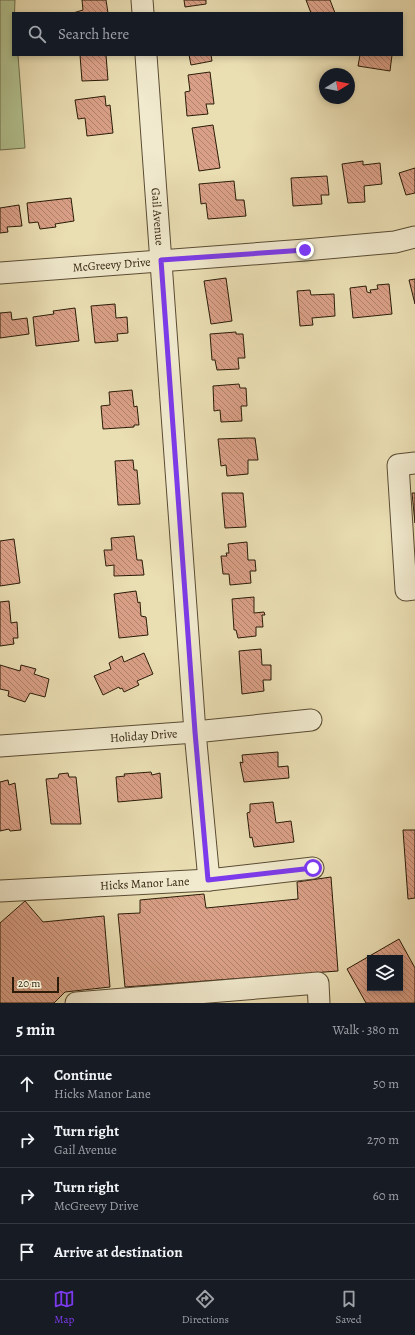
<!DOCTYPE html>
<meta charset="utf-8">
<style>
body{margin:0;font-family:Alegreya,serif;background:#242831;color:#f1f3f6}
.controls{position:absolute;right:12px;bottom:12px;display:grid;overflow:hidden;border-radius:0px;box-shadow:0 2px 6px #0003}
.controls button{width:36px;height:36px;display:grid;place-items:center;padding:0;border:0;border-bottom:1px solid #363941;background:#171b24;color:#f1f3f6;font:20px sans-serif}
.compass{position:absolute;left:319px;top:68px;width:36px;height:36px;border-radius:50%;background:#171b24;box-shadow:0 2px 6px #0003;rotate:80deg}
.scale{position:absolute;left:12px;bottom:10px;width:47px;box-sizing:border-box;padding-left:4px;border:2px solid #2a1c08;border-top:0;font-size:11px;line-height:14px;white-space:nowrap;color:#2a1c08;-webkit-text-stroke:3px #f1eace;paint-order:stroke}
.stop{position:absolute;width:12px;height:12px;margin:-9px;border:3px solid #7c3aed;border-radius:50%;background:#fff}
.stop.end{background:#7c3aed;border-color:#fff;box-shadow:0 1px 4px #0008}
.list{margin:0;padding:0;list-style:none}
h2{display:flex;justify-content:space-between;align-items:center;height:52px;margin:0;padding:0 16px;font-size:17px}
h2 small{font-size:13px;font-weight:400;color:#9ea1a6}
.list li{display:grid;grid-template-columns:26px 1fr auto;gap:12px;align-items:center;box-sizing:border-box;height:56px;padding:0 16px;border-top:1px solid #363941}
.list b{display:block;font-size:15px;white-space:nowrap}
.list p{margin:0;font-size:13px;white-space:nowrap;color:#9ea1a6}
.list em{font-size:13px;font-style:normal;color:#9ea1a6}
.icon{flex:none;width:22px;height:22px;fill:none;stroke:currentColor;stroke-width:2;stroke-linecap:round;stroke-linejoin:round}
.map{position:relative;flex:none;width:415px;height:1003px;overflow:hidden}
.search{position:absolute;background:#171b24;box-shadow:0 2px 6px #0003;left:12px;right:12px;top:12px;height:44px;display:flex;align-items:center;gap:10px;box-sizing:border-box;padding:0 14px;border-radius:0px;color:#9ea1a6;font-size:15px}
.sheet{height:276px;background:#171b24}
nav{display:flex;justify-content:space-around;align-items:center;box-sizing:border-box;height:56px;border-top:1px solid #363941;background:#171b24;font-size:11px;color:#9ea1a6}
nav a{display:grid;justify-items:center;gap:2px}
nav .on{color:#7c3aed}
.map>svg:first-child{display:block}
.park{fill:#b2c290;stroke:#6e6f4c}
.building{fill:url(#building-back-hatch);stroke:#2a1c08;fill-rule:evenodd}
.lines{fill:none;stroke-linecap:round;stroke-linejoin:round}
.minor-casing{stroke:#5a4c33;stroke-width:23}
.minor{stroke:#f1eace;stroke-width:21}
.route{stroke:#7c3aed;stroke-width:5}
.labels{text-anchor:middle;stroke-width:3;stroke-linejoin:round;paint-order:stroke}
.street-label{font-size:12px;fill:#2a1c08;stroke:#f1eace}
</style>
<div class="map">
<svg width="415" height="1003" viewBox="0 0 415 1003">
<defs>
<pattern id="building-back-hatch" width="6" height="6" patternUnits="userSpaceOnUse"><rect width="6" height="6" fill="#daa087"/><path d="M-1 5l2 2M0 0l6 6M5-1l2 2" fill="none" stroke="#b1826c"/></pattern>
</defs>
<rect width="100%" height="100%" fill="#eadeb3"/>
<filter id="stains"><feTurbulence type="fractalNoise" baseFrequency=".005" numOctaves="4"/><feColorMatrix values="0 0 0 0 .2 0 0 0 0 .09 0 0 0 0 .02 0 0 0 .5 -.17"/></filter>
<radialGradient id="worn" r=".72"><stop offset=".6" stop-color="#630" stop-opacity="0"/><stop offset="1" stop-color="#630" stop-opacity=".3"/></radialGradient>
<path class="park" d="M0 0H15L13 55H18L25 148 0 150Z"/>
<path class="building" d="M82 0H106L108 13H73L83 10Z
M184 0H206V4L185 7Z
M306 0H330L335 13H311Z
M80 55H106L108 80 82 81Z
M189 55H211L212 61 191 65Z
M360 55H392L390 71 358 66Z
M210 72 214 104H206L208 114 187 116 185 92 190 91 188 75Z
M105 96 106 106 110 105 113 133 87 136 85 118 78 119 75 100Z
M213 125 220 168 199 171 192 128Z
M363 161V165L380 163 382 184 364 186 365 202 348 203 342 164Z
M415 168V193L406 195 399 173Z
M327 176 329 195H321L322 204 293 206 291 178Z
M234 181 236 200H244L246 216 208 219 206 203 201 204 199 184Z
M71 198 74 221 55 224 56 227 40 229 38 222 29 223 27 203Z
M19 205 22 226 7 227 8 232 0 233V208Z
M226 278 232 321 211 324 204 281Z
M415 279V304L409 280Z
M389 284 392 314 353 318 350 288 366 286 367 292 371 293 370 290 378 289 377 285Z
M310 290 311 295 334 294 335 316 312 318 313 325 300 326 297 291Z
M115 304 116 318 127 317 128 333 117 334 118 341 95 343 91 306Z
M75 308 79 341 36 346 33 317 54 314 53 311Z
M11 312 12 320 27 318 29 334 0 338V313Z
M236 332V334H243L245 358H238L239 369 217 370 215 360H212L210 334Z
M239 384 240 388H246L247 406H241L242 421 221 422 220 410 214 411 213 386Z
M132 390 134 407 137 406 139 425H134V427L103 429 101 406 110 405 109 392Z
M246 438H255L258 460H248V474L227 476 226 465 221 466 218 439Z
M133 460 134 470H137L140 504 118 505 115 461Z
M222 493H243L246 527 225 528Z
M412 493H415V523Z
M134 536 137 560H142L144 575 114 576V565L106 566 104 550H112L111 538Z
M14 539 20 583 0 586V541Z
M247 542 248 560H255L256 571H250L251 583 230 585 229 574H223L221 556H227L226 553H229L228 544Z
M136 591 138 603 140 602 141 616 146 617 148 635 119 638 114 594Z
M254 597V613L264 612 265 615H262L263 627H256V636L238 638 236 630H234L232 599Z
M9 601 11 623 17 622 18 638H13L14 644 0 646V602Z
M261 649 262 665H271V680H263L264 691 242 694 239 651Z
M144 653 153 674 137 681 139 685 124 692 122 688 120 689 119 687 103 695 94 676 111 669 109 663 122 656 124 662Z
M0 665 20 671 21 665 36 669 34 674 49 679 45 697 30 693 25 702 8 696 9 691 0 689Z
M278 752V767L288 766 289 778 244 782 240 762 243 763 242 755Z
M151 772 152 775 160 773 162 798 118 802 116 777 125 776 124 774Z
M68 773 69 777H76L81 824H51L46 779 58 778 59 774Z
M8 780 9 785 15 783 21 830 10 831 9 829 0 831V782Z
M273 802 276 823 291 821 294 842 254 847 252 837 250 838 247 813 250 812V804Z
M403 830H415V898L408 899Z
M331 877 338 971 125 987 118 914 140 913V900L204 894 206 908 298 899 297 882Z
M25 901 43 922 104 916 110 987 65 992 54 1003H0V923Z
M399 939 415 968V1003H366L347 969ZM370 958H400V988H370Z"/>
<g class="lines">
<defs>
<g id="minor">
<path d="M142 0 143 13"/>
<path id="s1" d="M146 55 195 732 209 880"/>
<path id="s2" d="M0 273 305 250 395 242 415 237"/>
<path d="M415 463 398 465 406 590 415 589"/>
<path id="s3" d="M0 746 195 732 311 720"/>
<path id="s4" d="M0 891 209 880 313 868"/>
<path d="M76 1003 318 983 319 1003"/>
</g>
</defs>
<use href="#minor" class="minor-casing"/>
<use href="#minor" class="minor"/>
</g>
<g class="lines">
<path class="route" d="M305 250 161 260 195 732 208 880 313 868"/>
</g>
<g class="labels">
<g class="street-label">
<text dy="4" stroke="none"><textPath href="#s1" startOffset="162">Gail Avenue</textPath></text>
<text dy="4" stroke="none"><textPath href="#s2" startOffset="112">McGreevy Drive</textPath></text>
<text dy="4" stroke="none"><textPath href="#s3" startOffset="144">Holiday Drive</textPath></text>
<text dy="4" stroke="none"><textPath href="#s4" startOffset="145">Hicks Manor Lane</textPath></text>
</g>
</g>
<rect width="100%" height="100%" filter="url(#stains)"/>
<rect width="100%" height="100%" fill="url(#worn)"/>
</svg>
<div class="controls">
<button><svg class="icon" aria-label="layers" viewBox="0 0 24 24"><path d="M12 4l9 5-9 5-9-5zM3 14l9 5 9-5"/></svg></button>
</div>
<svg class="compass" viewBox="-18 -18 36 36"><path d="M0-13l5 13h-10z" fill="#e53935"/><path d="M0 13l5-13h-10z" fill="#9ea1a6"/></svg>
<div class="scale">20 m</div>
<div class="stop" style="left:313px;top:868px"></div>
<div class="stop end" style="left:305px;top:250px"></div>
<div class="search"><svg class="icon" aria-label="search" viewBox="0 0 24 24"><circle cx="10" cy="10" r="6"/><path d="M15 15l6 6"/></svg>Search here</div>
</div>
<section class="sheet">
<h2>5 min<small>Walk · 380 m</small></h2>
<ul class="list">
<li><svg class="icon" aria-label="ahead" viewBox="0 0 24 24"><path d="M12 20V5M6 11l6-6 6 6"/></svg><div><b>Continue</b><p>Hicks Manor Lane</p></div><em>50 m</em></li>
<li><svg class="icon" aria-label="right" viewBox="0 0 24 24"><path d="M7 20v-9h11M14 6l5 5-5 5"/></svg><div><b>Turn right</b><p>Gail Avenue</p></div><em>270 m</em></li>
<li><svg class="icon" aria-label="right" viewBox="0 0 24 24"><path d="M7 20v-9h11M14 6l5 5-5 5"/></svg><div><b>Turn right</b><p>McGreevy Drive</p></div><em>60 m</em></li>
<li><svg class="icon" aria-label="arrive" viewBox="0 0 24 24"><path d="M6 21V4h12l-3 4 3 4H6"/></svg><div><b>Arrive at destination</b></div></li>
</ul>
</section>
<nav>
<a class="on"><svg class="icon" aria-label="map" viewBox="0 0 24 24"><path d="M3 6l6-2 6 2 6-2v14l-6 2-6-2-6 2zM9 4v14M15 6v14"/></svg>Map</a>
<a><svg class="icon" aria-label="directions" viewBox="0 0 24 24"><path d="M12 3l9 9-9 9-9-9zM9 14v-3h6M13 9l2 2-2 2"/></svg>Directions</a>
<a><svg class="icon" aria-label="saved" viewBox="0 0 24 24"><path d="M7 4h10v16l-5-4-5 4z"/></svg>Saved</a>
</nav>
